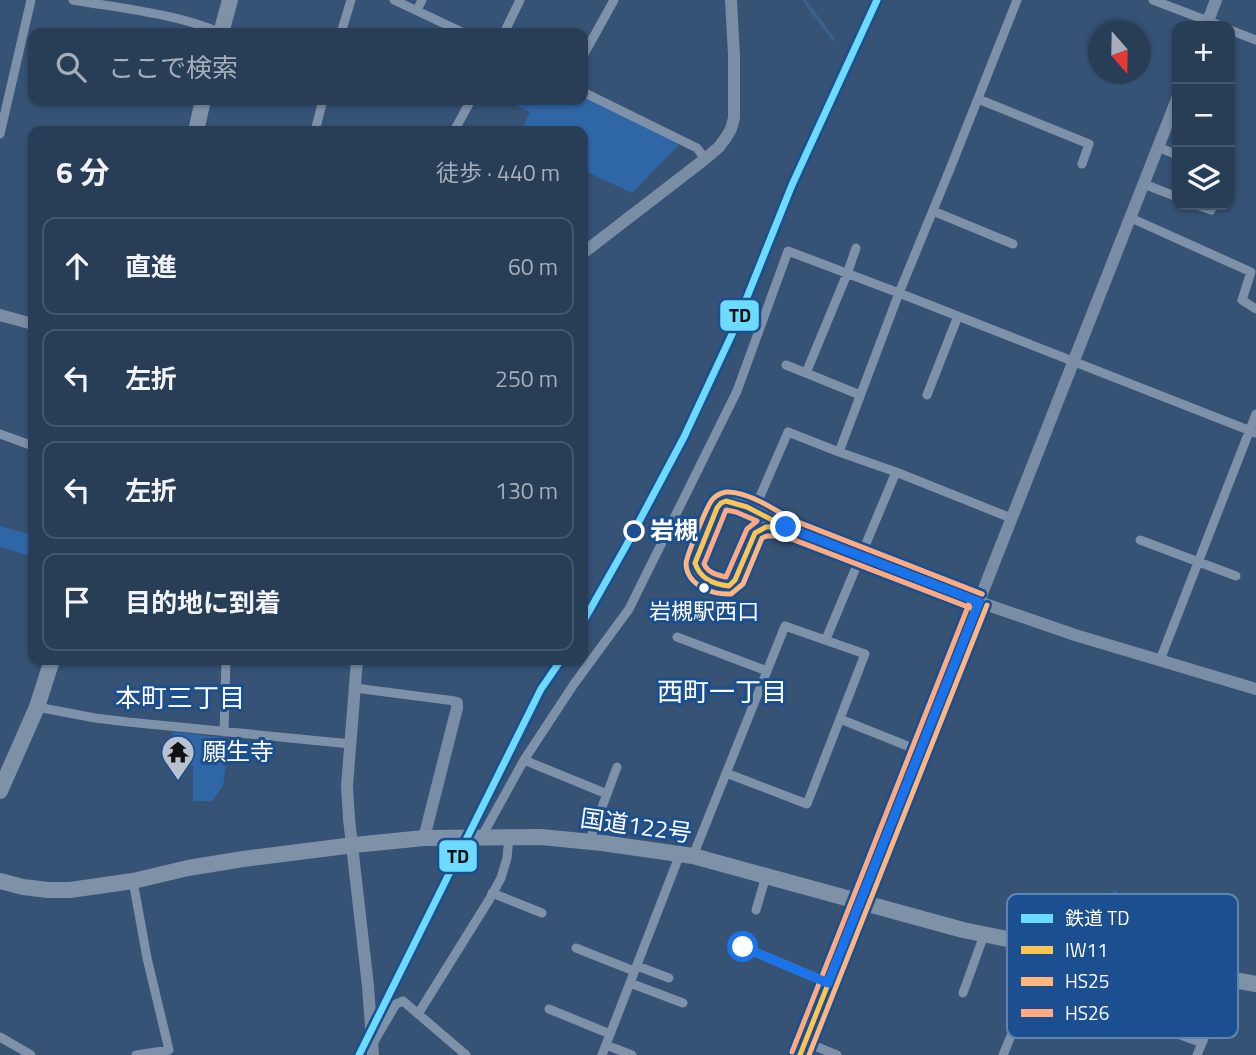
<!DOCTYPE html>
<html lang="ja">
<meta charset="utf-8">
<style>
body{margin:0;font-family:"Titillium Web","Noto Sans JP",sans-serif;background:#344961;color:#f1f3f6}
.controls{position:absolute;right:21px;top:21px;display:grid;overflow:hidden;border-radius:14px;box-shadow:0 2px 5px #0004}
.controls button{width:63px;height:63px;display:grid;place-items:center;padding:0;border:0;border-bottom:2px solid #44576d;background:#283e57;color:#f1f3f6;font:35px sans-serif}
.compass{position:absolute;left:1088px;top:21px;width:63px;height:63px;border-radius:50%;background:#283e57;box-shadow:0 2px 5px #0004;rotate:160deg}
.stop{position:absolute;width:21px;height:21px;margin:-16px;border:5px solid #1a73e8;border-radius:50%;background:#fff}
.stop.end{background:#1a73e8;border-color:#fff;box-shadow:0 2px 7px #0008}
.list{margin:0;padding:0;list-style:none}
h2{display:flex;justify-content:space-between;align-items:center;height:91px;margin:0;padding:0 28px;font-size:30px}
h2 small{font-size:23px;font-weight:400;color:#a5aeba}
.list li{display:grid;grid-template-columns:46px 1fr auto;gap:21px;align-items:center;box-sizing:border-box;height:98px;margin:0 14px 14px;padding:0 14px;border:2px solid #44576d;border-radius:14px}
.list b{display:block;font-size:26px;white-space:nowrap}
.list em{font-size:23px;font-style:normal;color:#a5aeba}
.icon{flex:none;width:38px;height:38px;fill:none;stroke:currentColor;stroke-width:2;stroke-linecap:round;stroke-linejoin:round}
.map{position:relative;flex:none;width:1256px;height:1055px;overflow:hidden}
.search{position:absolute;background:#283e57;box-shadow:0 2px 5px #0004;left:28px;top:28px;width:560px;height:77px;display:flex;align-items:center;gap:18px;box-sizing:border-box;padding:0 24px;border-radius:14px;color:#a5aeba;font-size:26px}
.panel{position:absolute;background:#283e57;box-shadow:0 2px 5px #0004;left:28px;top:126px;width:560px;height:539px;border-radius:14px}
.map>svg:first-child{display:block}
.green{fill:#2f66a5}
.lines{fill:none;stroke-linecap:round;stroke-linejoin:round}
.stream{stroke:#3b618d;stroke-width:3.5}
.street{stroke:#7d92a8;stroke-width:9}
.secondary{stroke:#798da4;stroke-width:12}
.highway{stroke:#7e92a7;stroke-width:16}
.bus-1-casing{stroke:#1b4f8f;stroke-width:10}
.bus-2-casing{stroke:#1b4f8f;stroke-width:10}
.bus-3-casing{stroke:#1b4f8f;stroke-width:10}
.bus-1{stroke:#fcc553;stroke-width:5}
.bus-2{stroke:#ffb580;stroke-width:5}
.bus-3{stroke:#ffa980;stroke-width:5}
.rail-1-casing{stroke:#1b4f8f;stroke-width:12}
.rail-1{stroke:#6ddaff;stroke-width:7}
.route{stroke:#1a73e8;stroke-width:9}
.stop-dot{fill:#1b4f8f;stroke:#fff;stroke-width:3.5}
.bus-dot{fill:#fff;stroke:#1b4f8f;stroke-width:2.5}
.labels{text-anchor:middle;stroke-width:6;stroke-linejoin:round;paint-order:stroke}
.bus-label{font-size:22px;fill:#fff;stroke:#1b4f8f}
.stop-label{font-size:24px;font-weight:bold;fill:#fff;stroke:#1b4f8f;text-anchor:start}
.poi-label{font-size:24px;fill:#fff;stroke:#1b4f8f;text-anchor:start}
.street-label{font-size:24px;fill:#fff;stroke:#1b4f8f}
.neighbourhood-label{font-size:26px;fill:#fff;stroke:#1b4f8f}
.key{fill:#1b4f8f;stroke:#5f84b1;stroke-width:2}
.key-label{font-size:19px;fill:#fff}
.line-badge{stroke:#1b4f8f;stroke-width:2.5}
.pale-badge-label{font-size:19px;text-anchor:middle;font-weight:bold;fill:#111}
</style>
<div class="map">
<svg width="1256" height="1055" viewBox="0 0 1256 1055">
<rect width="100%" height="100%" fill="#365274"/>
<path class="green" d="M583 95 676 142 678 146 632 193 583 170V131H521L530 112 506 100H583Z
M0 526 33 535V557L0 547Z
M173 732 226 738 229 742 223 786 212 801H193V765H166V754L171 751Z
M1118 890 1104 937 1019 921Z"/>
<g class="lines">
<path class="stream" d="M804 0 833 39"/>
<path class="street" d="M73 0C119 8 179 14 221 33
M394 0 464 33
M1153 0 1221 26
M417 10 422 0
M1230 30 1256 40
M341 33 351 0
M504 33 520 0
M583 56 614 0
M583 92 697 148 705 159
M978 99 1089 144 1082 164
M315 131 323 100
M454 131 471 100
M0 134 31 0
M1158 147 1177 155
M1144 184 1177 197
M1197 205 1211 210 1213 205
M933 211 1013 244
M1131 218 1251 272 1242 300 1256 309
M856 248 847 274 806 373 860 395
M786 365 806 373
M927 395 958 316
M0 434 33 446
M839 452 899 293 950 169 1017 0
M758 501 788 432 839 452 896 472 1011 518
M1140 540 1236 576
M677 637 767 671
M826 639 896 472
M1160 660 1256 414
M355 688 455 701 457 703
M37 707 95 718 128 722 351 744
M840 719 920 751
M224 732 226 660
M524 760 607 794
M482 836 524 760 574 684 629 609 737 391 788 251 899 293 1256 433
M589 842 617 767
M693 856 785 626 865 654 807 804 726 773
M133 881 147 958 169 1050 136 1055
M492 893 542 913
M756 910 766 876
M743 947 828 983
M576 948 634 971
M637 966 669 978
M630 983 683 1003
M963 993 984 935
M549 1009 610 1034
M418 1014 489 900 501 878 507 858 509 837
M1135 1018 1202 1043
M0 1037 31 1055
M805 1042 837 1055
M372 1045 396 1004 403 1001 466 1055
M606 1045 632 1055
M602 1055 680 854
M1003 1055 1023 1007 1042 946
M1197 1055 1229 978"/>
<path class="secondary" d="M1206 26 1216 0
M583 253 705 159 719 147 727 136 731 129 734 118V55L731 0
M0 315 33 324
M786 527C774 526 764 525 755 533L735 580 729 586H724L701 577 695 568V563L717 508C720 504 720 502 726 501 737 499 776 520 786 527L979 602 1075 635 1256 689
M357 660 347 786 349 819 368 986 373 1055
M424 838 457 708V703
M800 1055 1177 99"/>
<path class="highway" d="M221 33 230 0
M196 131 203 100
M0 791 37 707 52 660
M0 881 23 887 48 890H70L133 881 188 868 243 859 354 845 424 838 541 837 602 843 693 856 963 930 1042 946 1256 984"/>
<defs>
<path id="bus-1" d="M726 501 747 507 786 527H766L755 533 735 580 729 586C713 584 700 579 695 563L717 508 721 503Z
M786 527 979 602
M800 1055 979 602"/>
<path id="bus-2" d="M976 610 784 536H767L762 538 743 584 731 594C714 595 687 586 686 564 686 557 707 506 712 500 716 495 720 493 726 492 745 491 775 509 790 519L982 594
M809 1055 987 605"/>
<path id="bus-3" d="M726 510 736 512 757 521 747 529 726 577C717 575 708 573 704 564Z
M790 519 982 594
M784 536 976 610
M792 1052 971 599"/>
</defs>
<use href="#bus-1" class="bus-1-casing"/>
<use href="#bus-2" class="bus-2-casing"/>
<use href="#bus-3" class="bus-3-casing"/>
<use href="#bus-1" class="bus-1"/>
<use href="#bus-2" class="bus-2"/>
<use href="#bus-3" class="bus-3"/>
<defs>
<path id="rail-1" d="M583 622 626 546 684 437 733 332 792 185 877 0
M359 1055 541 689 561 660"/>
</defs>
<use href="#rail-1" class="rail-1-casing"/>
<use href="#rail-1" class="rail-1"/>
</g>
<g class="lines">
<path class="route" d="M743 947 828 983 979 602 786 527"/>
</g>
<defs>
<symbol id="temple-pin" viewBox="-11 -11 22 30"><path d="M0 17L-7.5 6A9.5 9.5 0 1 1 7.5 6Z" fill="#b9c2ce" stroke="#1b4f8f"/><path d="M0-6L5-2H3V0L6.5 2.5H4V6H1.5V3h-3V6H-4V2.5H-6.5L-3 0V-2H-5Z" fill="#111"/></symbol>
</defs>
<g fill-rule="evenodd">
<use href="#temple-pin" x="159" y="733" width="38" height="52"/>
</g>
<circle class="stop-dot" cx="634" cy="531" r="9"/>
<circle class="bus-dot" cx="704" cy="588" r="6"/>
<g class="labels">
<g class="bus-label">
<text x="704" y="619">岩槻駅西口</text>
</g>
<g class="stop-label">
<text x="650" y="539">岩槻</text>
</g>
<g class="poi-label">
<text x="202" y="760">願生寺</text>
</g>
<g class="street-label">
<text transform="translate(636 826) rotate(8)" y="8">国道122号</text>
</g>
<g class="neighbourhood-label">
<text x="722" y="701">西町一丁目</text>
<text x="180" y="707">本町三丁目</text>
</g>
</g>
<rect x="1007" y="894" width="231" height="144" rx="10" class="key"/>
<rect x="1021" y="914" width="32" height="9" fill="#6ddaff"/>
<rect x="1021" y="946" width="32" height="8" fill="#fcc553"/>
<rect x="1021" y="977" width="32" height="9" fill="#ffb580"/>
<rect x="1021" y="1009" width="32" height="8" fill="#ffa980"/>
<g class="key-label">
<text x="1065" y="925">鉄道 TD</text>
<text x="1065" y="957">IW11</text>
<text x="1065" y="988">HS25</text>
<text x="1065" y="1020">HS26</text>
</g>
<g class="line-badge">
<rect x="719" y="299" width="41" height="33" rx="7" fill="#6ddaff"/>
<rect x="438" y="839" width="40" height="34" rx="7" fill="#6ddaff"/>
</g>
<g class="pale-badge-label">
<text x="740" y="322">TD</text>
<text x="458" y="863">TD</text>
</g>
</svg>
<div class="controls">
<button>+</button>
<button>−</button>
<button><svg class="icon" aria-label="layers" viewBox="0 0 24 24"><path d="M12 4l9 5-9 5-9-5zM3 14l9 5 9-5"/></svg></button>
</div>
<svg class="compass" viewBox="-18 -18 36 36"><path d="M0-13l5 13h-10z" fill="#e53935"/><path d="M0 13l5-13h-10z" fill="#a5aeba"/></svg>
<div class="stop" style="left:743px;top:947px"></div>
<div class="stop end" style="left:786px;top:527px"></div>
<div class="search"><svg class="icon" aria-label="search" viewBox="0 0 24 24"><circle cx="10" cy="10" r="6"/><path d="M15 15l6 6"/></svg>ここで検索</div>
<section class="panel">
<h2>6 分<small>徒歩 · 440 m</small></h2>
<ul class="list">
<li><svg class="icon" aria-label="ahead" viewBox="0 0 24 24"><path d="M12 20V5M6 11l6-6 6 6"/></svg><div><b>直進</b></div><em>60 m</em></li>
<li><svg class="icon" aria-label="left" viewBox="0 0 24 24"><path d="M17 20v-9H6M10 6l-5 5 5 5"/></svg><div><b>左折</b></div><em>250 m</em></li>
<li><svg class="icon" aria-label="left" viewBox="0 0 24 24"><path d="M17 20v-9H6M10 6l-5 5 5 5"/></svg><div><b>左折</b></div><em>130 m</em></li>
<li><svg class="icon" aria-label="arrive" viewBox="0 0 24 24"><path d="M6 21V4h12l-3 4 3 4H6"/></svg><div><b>目的地に到着</b></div></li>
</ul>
</section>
</div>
